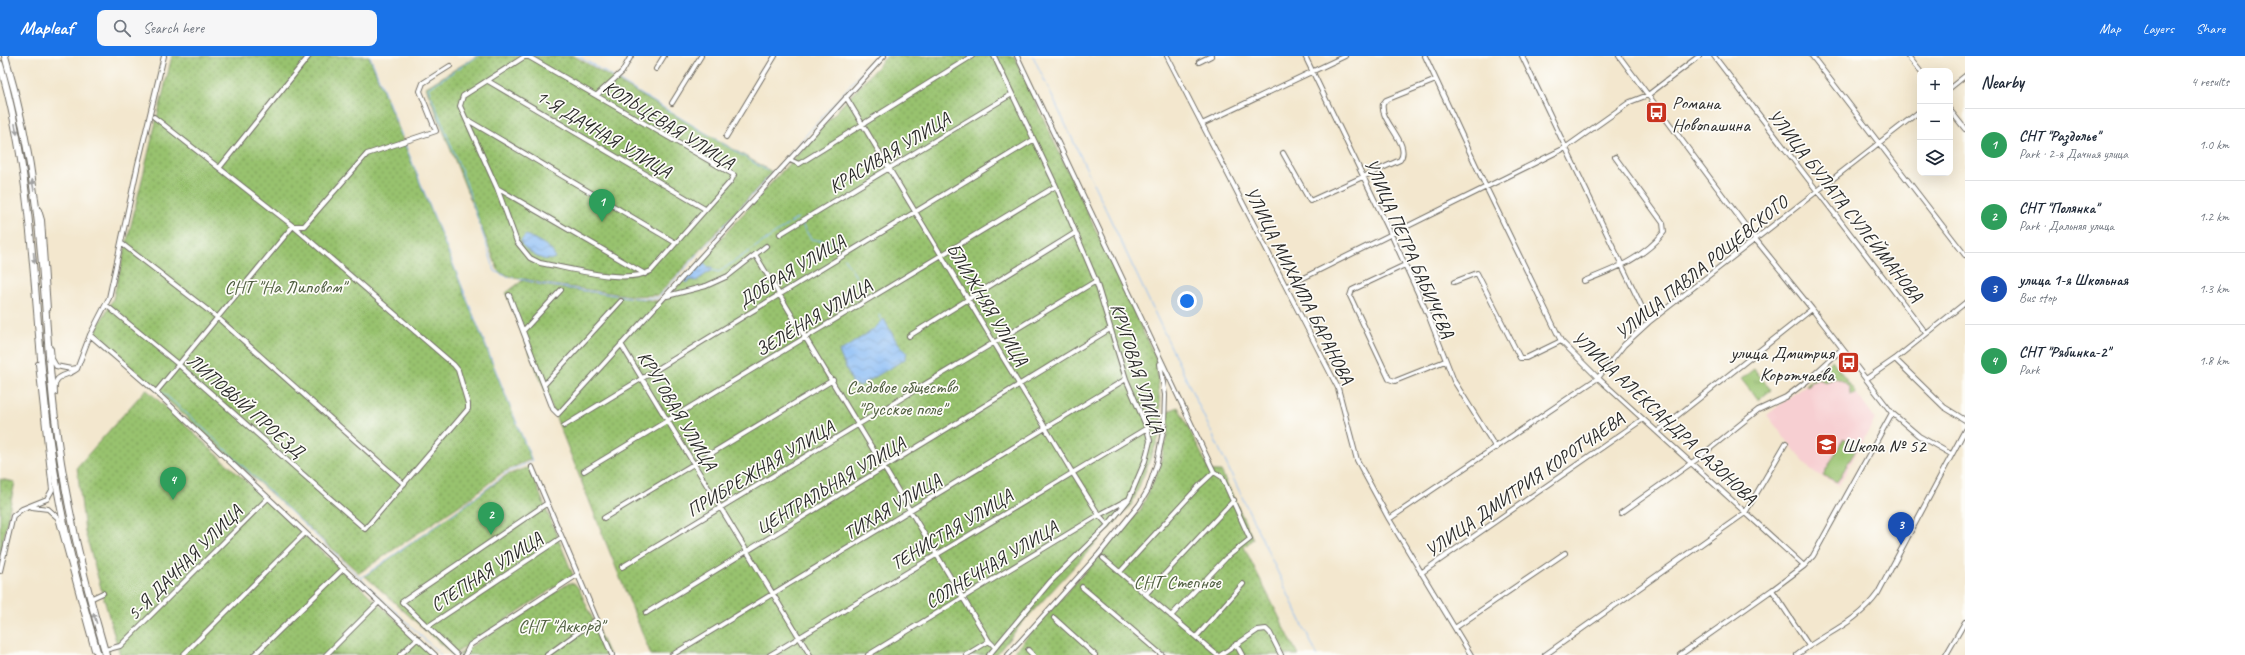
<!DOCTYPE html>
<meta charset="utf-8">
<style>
body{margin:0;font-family:Caveat,sans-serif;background:#f6f6f7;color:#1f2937}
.controls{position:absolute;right:12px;top:12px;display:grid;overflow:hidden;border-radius:8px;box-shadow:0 4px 16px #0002}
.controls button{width:36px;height:36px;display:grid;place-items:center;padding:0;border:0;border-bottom:1px solid #e0e1e3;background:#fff;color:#1f2937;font:20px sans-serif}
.you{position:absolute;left:1187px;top:245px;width:14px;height:14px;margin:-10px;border:3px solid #fff;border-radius:50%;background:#1a73e8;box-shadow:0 0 0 6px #1a73e833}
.badge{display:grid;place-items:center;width:26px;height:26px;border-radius:50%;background:#1a73e8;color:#fff;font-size:13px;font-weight:700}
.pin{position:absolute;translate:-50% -33px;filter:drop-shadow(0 1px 2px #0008)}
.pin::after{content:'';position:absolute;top:21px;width:14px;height:12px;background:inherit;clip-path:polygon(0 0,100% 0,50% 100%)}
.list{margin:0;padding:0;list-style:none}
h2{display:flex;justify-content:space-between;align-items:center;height:52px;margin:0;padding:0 16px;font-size:17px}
h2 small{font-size:13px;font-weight:400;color:#747a83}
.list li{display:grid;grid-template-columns:26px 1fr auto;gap:12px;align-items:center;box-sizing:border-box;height:72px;padding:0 16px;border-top:1px solid #e0e1e3}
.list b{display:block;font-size:15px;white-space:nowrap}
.list p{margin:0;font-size:13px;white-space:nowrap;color:#747a83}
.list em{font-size:13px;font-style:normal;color:#747a83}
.icon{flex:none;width:22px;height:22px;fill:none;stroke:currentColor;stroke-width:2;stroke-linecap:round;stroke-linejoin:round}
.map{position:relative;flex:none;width:1965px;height:599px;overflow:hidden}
header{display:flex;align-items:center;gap:24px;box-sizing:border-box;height:56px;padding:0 20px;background:#1a73e8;color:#fff}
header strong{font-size:19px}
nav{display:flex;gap:22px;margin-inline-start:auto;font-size:14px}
.search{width:280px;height:36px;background:#f6f6f7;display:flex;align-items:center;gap:10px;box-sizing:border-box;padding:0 14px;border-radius:8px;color:#747a83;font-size:15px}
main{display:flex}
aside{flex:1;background:#fff}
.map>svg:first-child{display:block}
.built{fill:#f7cfd2}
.grass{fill:url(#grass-tufts);stroke:#62764c}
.garden{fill:url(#garden-dots);stroke:#62764c}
.pitch{fill:#98c26e;stroke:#62764c}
.water{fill:url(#water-waves);stroke:#5a7390}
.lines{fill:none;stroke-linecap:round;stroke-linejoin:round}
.stream{stroke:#88bbf6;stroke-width:1}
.minor-casing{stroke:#716d64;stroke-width:6}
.highway-casing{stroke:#716d64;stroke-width:8}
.minor{stroke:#fff;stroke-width:4}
.highway{stroke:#fff;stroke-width:6}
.oneway{fill:#a0a0a0}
.labels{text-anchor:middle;stroke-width:3.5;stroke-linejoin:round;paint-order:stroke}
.poi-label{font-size:19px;fill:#2b2b2b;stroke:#fdfcf7;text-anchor:start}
.street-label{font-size:19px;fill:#2b2b2b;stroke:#fdfcf7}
.park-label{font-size:19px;fill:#516042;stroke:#fdfcf7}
</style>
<header>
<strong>Mapleaf</strong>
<div class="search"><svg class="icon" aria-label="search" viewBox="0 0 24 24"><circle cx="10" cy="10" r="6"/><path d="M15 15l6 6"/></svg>Search here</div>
<nav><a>Map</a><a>Layers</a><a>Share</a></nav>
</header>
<main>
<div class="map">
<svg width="1965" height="599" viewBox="0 0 1965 599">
<defs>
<pattern id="grass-tufts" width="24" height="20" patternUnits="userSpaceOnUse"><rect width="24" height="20" fill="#98c26e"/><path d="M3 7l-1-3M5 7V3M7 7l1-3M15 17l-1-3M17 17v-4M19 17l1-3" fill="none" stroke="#7c9e5b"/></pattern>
<pattern id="garden-dots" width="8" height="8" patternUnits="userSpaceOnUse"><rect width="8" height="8" fill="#98c26e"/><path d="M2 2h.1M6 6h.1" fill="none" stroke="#7c9e5b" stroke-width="1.8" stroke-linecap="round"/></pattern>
<pattern id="water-waves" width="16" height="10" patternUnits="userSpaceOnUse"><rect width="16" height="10" fill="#88bbf6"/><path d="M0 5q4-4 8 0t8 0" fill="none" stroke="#6f98c7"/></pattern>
</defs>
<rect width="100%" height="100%" fill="#fdfcf7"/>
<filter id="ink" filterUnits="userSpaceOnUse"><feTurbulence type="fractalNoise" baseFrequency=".025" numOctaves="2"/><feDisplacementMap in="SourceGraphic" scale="8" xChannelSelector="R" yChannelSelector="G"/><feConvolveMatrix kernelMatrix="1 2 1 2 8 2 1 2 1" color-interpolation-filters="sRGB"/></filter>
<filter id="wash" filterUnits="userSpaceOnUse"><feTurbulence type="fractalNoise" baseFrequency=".012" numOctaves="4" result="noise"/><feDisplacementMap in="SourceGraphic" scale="16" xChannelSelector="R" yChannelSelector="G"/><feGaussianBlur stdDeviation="0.9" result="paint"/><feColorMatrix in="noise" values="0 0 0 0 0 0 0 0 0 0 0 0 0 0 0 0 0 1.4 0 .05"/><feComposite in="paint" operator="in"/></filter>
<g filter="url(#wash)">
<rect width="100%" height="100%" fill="#f3e7ce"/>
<path class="built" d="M1832 304 1875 363 1839 429 1811 415 1767 359 1809 326Z"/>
<path class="grass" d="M1832 304 1856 337 1850 339C1851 330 1844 324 1835 322L1826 326 1817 323 1812 325 1809 330 1806 329Z
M1754 313 1771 334 1758 344 1741 323Z"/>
<path class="garden" d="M172 0H369L531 403 503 416 470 442 359 517 94 278 113 243Z
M477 0H574L772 116 658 239 633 240 541 227C527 222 512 223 499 216L426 31Z
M887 0H1014L1156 303 1162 373 1132 448 1022 567 996 599H651L506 237 523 224 540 229 663 246Z
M146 333 434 599H120L85 476 77 411Z
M1178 351 1210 415H1221L1253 483 1244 491 1298 599H1011L1141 453 1159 413 1169 372 1167 356Z
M529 411 573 519 453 599 365 520 507 419Z
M0 423 15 426 0 500Z
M569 527 575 528 579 533 609 599H458Z"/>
<path class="pitch" d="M1844 382 1857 392 1837 426 1823 419Z"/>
<path class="water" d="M526 179C536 184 553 190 555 202 543 208 529 196 521 188V184Z
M702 206 708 211H712V214L696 225 691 224 687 227 684 225Z
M884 263 895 283 907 297 905 303 860 330 853 328 839 296 873 274Z"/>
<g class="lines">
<path class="stream" d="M370 0 402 80
M478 0 428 32 465 124 495 215C509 224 525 222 540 228L635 242H658L772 118 876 0
M578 0 613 21
M1033 0 1317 599
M618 24 771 117
M801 167 811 183 834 187 841 197
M844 202 867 238
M711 214 719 216 798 162
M879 259 882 264
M161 335 204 373 441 599
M361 522 470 446 506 417 532 405 405 88"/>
</g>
</g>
<g filter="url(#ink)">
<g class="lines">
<defs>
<path id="minor" d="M1017 0 1214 416 1222 421 1250 483 1226 502 1171 560
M1167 0 1338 332 1357 404 1389 463 1471 599
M1305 0 1391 178 1429 261 1454 325 1496 392
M1425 0 1486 131 1561 285 1598 322 1804 510
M1522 0 1649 266
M1619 0 1756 184 1812 253 1892 357 1919 380 1951 398
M1714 0 1926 277
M1812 0 1965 199
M1908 0 1920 15
M524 1H529L734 119 731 125 651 215C624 229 570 212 540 207L530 202 517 186 497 132 460 50 463 40Z
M1199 6 1211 0
M656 13 664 0
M488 25 705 153
M1950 32 1965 20
M597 39 622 16 631 0
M846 41 1072 416 1099 459 1108 469
M672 47 701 0
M1950 54 1965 73
M466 63 676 187
M1202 68 1345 0
M726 81 775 0
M1283 97 1310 145 1400 104C1412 88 1379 65 1383 48L1386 44 1436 24
M790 104 799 108 972 0
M220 111 309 0
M497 132 645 218
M39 154 42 164 48 253
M780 178 1012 38
M121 187 218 262 404 428
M756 200 989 585 995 591
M1405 209 1352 234 1350 240 1389 323 1395 325 1445 305
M1584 225C1612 214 1645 202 1664 176L1663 167 1615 101
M1454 226 1477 217 1520 302H1526L1561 285
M1287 230 1565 92 1630 46 1648 39 1699 0
M509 239 553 353 558 358 884 0
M667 240 706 230 728 220 766 190
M106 249 179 309 365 473 468 353V348L458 314 454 309 293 170 154 61
M523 275 561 234
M90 279 156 336 435 599
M909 280 1075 177
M621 288 810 599
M51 293 52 303 56 310 71 313 77 312
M1895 303 1944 351 1965 364
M1866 323 1895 303 1965 247
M544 329 621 245
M156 336 293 170H304L367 98 436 75 420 35 423 27 450 10
M55 337C53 316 66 322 77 313L90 279 109 242 138 108 164 0
M564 370 1033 84
M1658 375 1812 253
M532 411 612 599
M584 415 1056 130
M32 451 48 453 58 462 94 594
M1621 457 1697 403 1758 354 1786 341 1807 325 1842 293
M604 462 833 324
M1389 463 1598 322 1624 289 1649 266 1920 55
M1103 502 1217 599
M622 511 1096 225
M0 515 13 460 22 453 47 443 52 434 38 308
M1120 516 1199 430 1214 416
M1421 517 1643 363
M1082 531 1162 599
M1772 534 1809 590
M1146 538 1234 444
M90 543 103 537
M646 557 1110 273
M1054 562 1095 599
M427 571 561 482
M1455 572 1565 497
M1196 581 1243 528
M1236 588 1242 599
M105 594 120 590 268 442
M1028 594 1033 599
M183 599 305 477
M254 599 343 513
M326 599 379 546
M400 599 418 582
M457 599 402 546 546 448
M465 599 470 589 577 519
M547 599 597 563
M672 599 1126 323
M770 599 1147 372
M868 599 1099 459 1127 444
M966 599 989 585
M989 599 1050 526 1108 469 1129 443 1145 405 1150 385 1147 372 1126 323 1096 225 1056 130 994 0
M1008 599 1099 498 1139 449 1148 434 1157 407 1164 370 1165 339 1160 308
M1221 599 1258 574 1266 573 1270 577 1281 599
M1545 599 1745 457 1786 387
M1680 599 1772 534 1804 510 1813 500 1892 357
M1797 599C1826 576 1855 569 1878 537L1965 374
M1946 599 1965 566"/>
<path id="highway" d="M5 0C19 47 29 95 35 144 45 213 46 284 54 354 63 438 82 518 106 599
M0 8C33 121 33 238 46 354 52 407 61 460 74 512 81 541 90 570 98 599"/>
</defs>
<use href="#minor" class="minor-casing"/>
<use href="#highway" class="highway-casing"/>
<use href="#minor" class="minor"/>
<use href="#highway" class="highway"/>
</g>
<defs><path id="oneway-solid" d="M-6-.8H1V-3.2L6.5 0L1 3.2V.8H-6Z"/></defs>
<g class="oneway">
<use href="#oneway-solid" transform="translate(16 73) rotate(79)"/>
<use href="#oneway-solid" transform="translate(33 129) rotate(-99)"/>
<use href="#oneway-solid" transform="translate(34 202) rotate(85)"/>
<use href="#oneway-solid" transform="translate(95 562) rotate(-107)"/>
</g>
</g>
<defs>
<symbol id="bus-square" viewBox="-11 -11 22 22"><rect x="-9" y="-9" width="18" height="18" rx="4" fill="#c8321e" stroke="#fdfcf7"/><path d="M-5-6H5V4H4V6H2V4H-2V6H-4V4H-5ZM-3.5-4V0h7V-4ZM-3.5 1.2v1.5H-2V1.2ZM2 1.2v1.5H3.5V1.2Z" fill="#fff"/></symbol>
<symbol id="school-square" viewBox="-11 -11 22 22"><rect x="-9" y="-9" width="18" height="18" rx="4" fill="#c8321e" stroke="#fdfcf7"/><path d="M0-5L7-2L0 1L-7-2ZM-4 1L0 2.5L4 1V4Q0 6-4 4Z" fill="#fff"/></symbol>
</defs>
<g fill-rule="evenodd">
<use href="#bus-square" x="1644" y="44" width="25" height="25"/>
<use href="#bus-square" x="1836" y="294" width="25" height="25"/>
<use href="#school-square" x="1814" y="376" width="25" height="25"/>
</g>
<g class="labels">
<g class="poi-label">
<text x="1672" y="53">Романа<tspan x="1672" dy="22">Новопашина</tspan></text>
<text x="1834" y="303" text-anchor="end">улица Дмитрия<tspan x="1834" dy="22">Коротчаева</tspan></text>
<text x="1842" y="396">Школа № 52</text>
</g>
<g class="street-label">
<text transform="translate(669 68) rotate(32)" y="7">КОЛЬЦЕВАЯ УЛИЦА</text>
<text transform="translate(604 77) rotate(31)" y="7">1-Я ДАЧНАЯ УЛИЦА</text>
<text transform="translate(889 96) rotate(-31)" y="7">КРАСИВАЯ УЛИЦА</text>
<text transform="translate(1846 149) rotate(52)" y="7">УЛИЦА БУЛАТА СУЛЕЙМАНОВА</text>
<text transform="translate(1410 192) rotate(66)" y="7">УЛИЦА ПЕТРА БАБИЧЕВА</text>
<text transform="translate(1701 211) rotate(-39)" y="7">УЛИЦА ПАВЛА РОЩЕВСКОГО</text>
<text transform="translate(791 214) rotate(-31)" y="7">ДОБРАЯ УЛИЦА</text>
<text transform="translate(1300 229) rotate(63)" y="7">УЛИЦА МИХАИЛА БАРАНОВА</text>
<text transform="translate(988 248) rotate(59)" y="7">БЛИЖНЯЯ УЛИЦА</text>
<text transform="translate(813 261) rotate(-31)" y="7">ЗЕЛЁНАЯ УЛИЦА</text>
<text transform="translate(1138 312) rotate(72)" y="7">КРУГОВАЯ УЛИЦА</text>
<text transform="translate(246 349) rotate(41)" y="7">ЛИПОВЫЙ ПРОЕЗД</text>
<text transform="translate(678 354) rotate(59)" y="7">КРУГОВАЯ УЛИЦА</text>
<text transform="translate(1665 361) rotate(43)" y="7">УЛИЦА АЛЕКСАНДРА САЗОНОВА</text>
<text transform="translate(760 412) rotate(-31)" y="7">ПРИБРЕЖНАЯ УЛИЦА</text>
<text transform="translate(1524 428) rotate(-35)" y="7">УЛИЦА ДМИТРИЯ КОРОТЧАЕВА</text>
<text transform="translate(830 429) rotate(-31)" y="7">ЦЕНТРАЛЬНАЯ УЛИЦА</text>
<text transform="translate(892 450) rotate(-31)" y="7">ТИХАЯ УЛИЦА</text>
<text transform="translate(951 473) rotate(-31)" y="7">ТЕНИСТАЯ УЛИЦА</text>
<text transform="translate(184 506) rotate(-45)" y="7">5-Я ДАЧНАЯ УЛИЦА</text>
<text transform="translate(991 508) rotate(-31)" y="7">СОЛНЕЧНАЯ УЛИЦА</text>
<text transform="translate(486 515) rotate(-33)" y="7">СТЕПНАЯ УЛИЦА</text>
</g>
<g class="park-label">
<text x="285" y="237">СНТ "На Липовом"</text>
<text x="902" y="337">Садовое общество<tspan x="902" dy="22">"Русское поле"</tspan></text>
<text x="1177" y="532">СНТ Степное</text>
<text x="561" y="576">СНТ "Аккорд"</text>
</g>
</g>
</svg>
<div class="controls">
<button>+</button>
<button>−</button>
<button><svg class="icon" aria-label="layers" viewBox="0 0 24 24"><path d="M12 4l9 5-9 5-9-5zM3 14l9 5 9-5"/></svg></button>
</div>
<div class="you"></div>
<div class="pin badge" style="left:602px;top:166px;background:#2e9e5b">1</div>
<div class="pin badge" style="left:491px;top:479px;background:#2e9e5b">2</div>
<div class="pin badge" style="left:1901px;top:489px;background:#1a4fb4">3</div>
<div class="pin badge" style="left:173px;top:444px;background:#2e9e5b">4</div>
</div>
<aside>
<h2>Nearby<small>4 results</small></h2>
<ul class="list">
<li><span class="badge" style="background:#2e9e5b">1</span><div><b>СНТ &quot;Раздолье&quot;</b><p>Park · 2-я Дачная улица</p></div><em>1.0 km</em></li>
<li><span class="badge" style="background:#2e9e5b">2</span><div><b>СНТ &quot;Полянка&quot;</b><p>Park · Дальняя улица</p></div><em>1.2 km</em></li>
<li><span class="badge" style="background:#1a4fb4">3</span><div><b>улица 1-я Школьная</b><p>Bus stop</p></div><em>1.3 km</em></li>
<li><span class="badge" style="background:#2e9e5b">4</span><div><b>СНТ &quot;Рябинка-2&quot;</b><p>Park</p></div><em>1.8 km</em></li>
</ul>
</aside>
</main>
